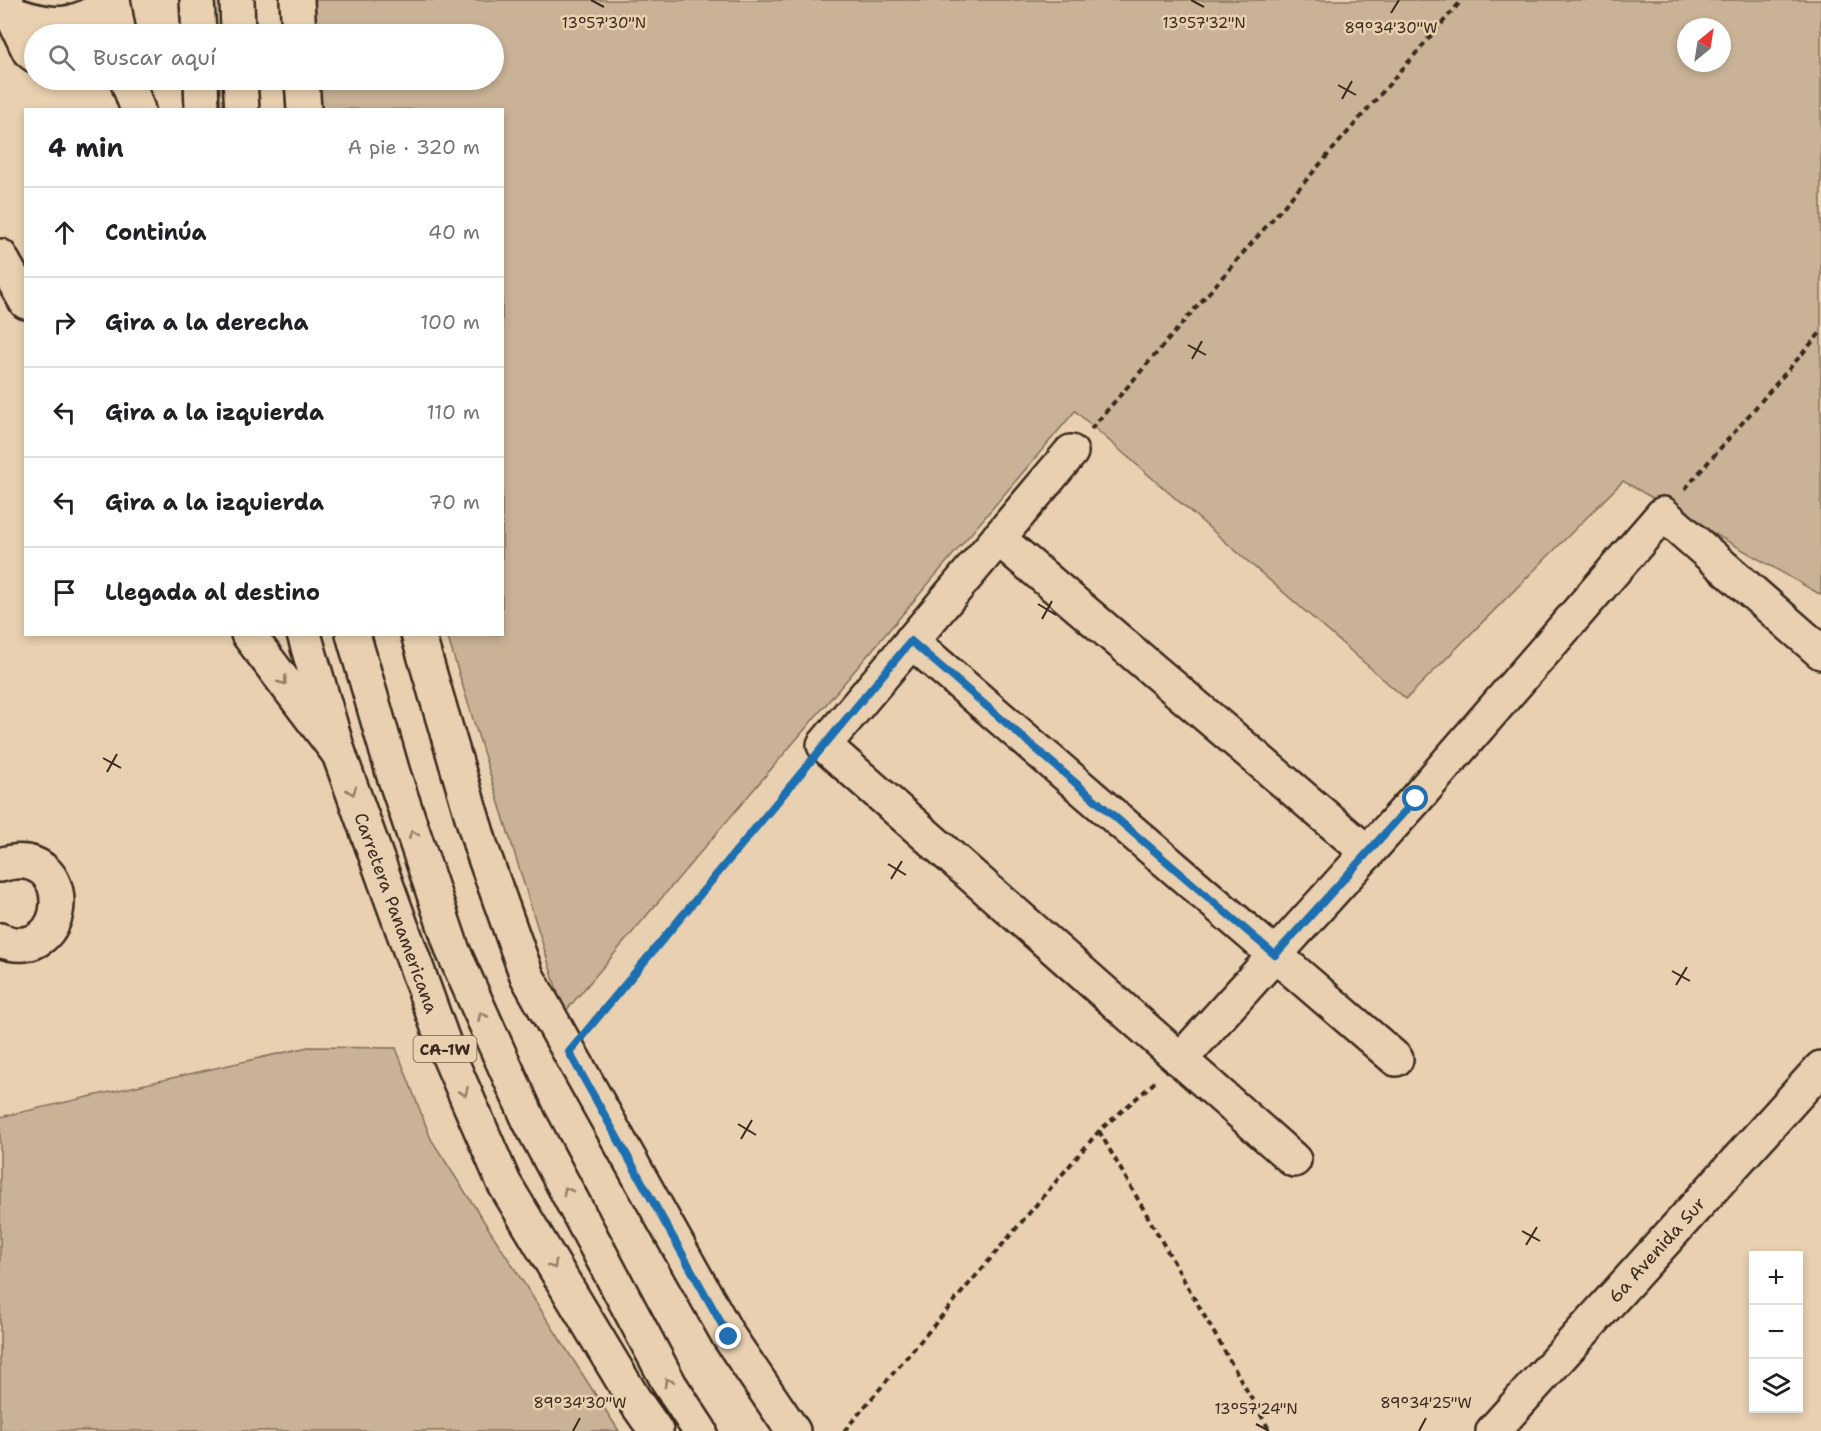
<!DOCTYPE html>
<html lang="es">
<meta charset="utf-8">
<style>
body{margin:0;font-family:"Shantell Sans",sans-serif;background:#f2f2f2;color:#202124}
.controls{position:absolute;right:18px;bottom:18px;display:grid;overflow:hidden;border-radius:0px;box-shadow:0 3px 9px #0003}
.controls button{width:54px;height:54px;display:grid;place-items:center;padding:0;border:0;border-bottom:2px solid #e0e0e0;background:#fff;color:#202124;font:30px sans-serif}
.compass{position:absolute;left:1677px;top:18px;width:54px;height:54px;border-radius:50%;background:#fff;box-shadow:0 3px 9px #0003;rotate:30deg}
.stop{position:absolute;width:18px;height:18px;margin:-14px;border:4px solid #1f6fb2;border-radius:50%;background:#fff}
.stop.end{background:#1f6fb2;border-color:#fff;box-shadow:0 2px 6px #0008}
.list{margin:0;padding:0;list-style:none}
h2{display:flex;justify-content:space-between;align-items:center;height:78px;margin:0;padding:0 24px;font-size:26px}
h2 small{font-size:20px;font-weight:400;color:#757577}
.list li{display:grid;grid-template-columns:39px 1fr auto;gap:18px;align-items:center;box-sizing:border-box;height:90px;padding:0 24px;border-top:2px solid #e0e0e0}
.list b{display:block;font-size:22px;white-space:nowrap}
.list em{font-size:20px;font-style:normal;color:#757577}
.icon{flex:none;width:33px;height:33px;fill:none;stroke:currentColor;stroke-width:2;stroke-linecap:round;stroke-linejoin:round}
.map{position:relative;flex:none;width:1821px;height:1431px;overflow:hidden}
.search{position:absolute;background:#fff;box-shadow:0 3px 9px #0003;left:24px;top:24px;width:480px;height:66px;display:flex;align-items:center;gap:15px;box-sizing:border-box;padding:0 21px;border-radius:33px;color:#757577;font-size:22px}
.panel{position:absolute;background:#fff;box-shadow:0 3px 9px #0003;left:24px;top:108px;width:480px;height:528px;border-radius:0px}
.map>svg:first-child{display:block}
.green{fill:#c9b296;stroke:#826e5a;stroke-width:1.5;fill-rule:evenodd}
.lines{fill:none;stroke-linecap:round;stroke-linejoin:round}
.minor-casing{stroke:#3b2a1e;stroke-width:38}
.highway-casing{stroke:#3b2a1e;stroke-width:38}
.path{stroke:#3b2a1e;stroke-width:4;stroke-dasharray:6 4.5;stroke-linecap:butt}
.minor{stroke:#e8d0b0;stroke-width:33}
.highway{stroke:#e8d0b0;stroke-width:33}
.oneway{stroke:#927d67}
.route{stroke:#1f6fb2;stroke-width:8}
.ticks{fill:none;stroke:#3b2a1e;stroke-width:2}
.labels{text-anchor:middle;stroke-width:5;stroke-linejoin:round;paint-order:stroke}
.shield{fill:#e8d0b0;stroke:#6f5c4a;stroke-width:1.5}
.shield-label{font-size:16px;font-weight:bold;fill:#3b2a1e}
.street-label{font-size:18px;fill:#3b2a1e;stroke:#e8d0b0}
.ticks-label{font-size:15px;text-anchor:middle;fill:#3b2a1e;stroke:#e8d0b0;stroke-width:5;stroke-linejoin:round;paint-order:stroke}
</style>
<div class="map">
<svg width="1821" height="1431" viewBox="0 0 1821 1431">
<rect width="100%" height="100%" fill="#e8d0b0"/>
<filter id="ink" filterUnits="userSpaceOnUse"><feTurbulence type="fractalNoise" baseFrequency=".0167" numOctaves="2"/><feDisplacementMap in="SourceGraphic" scale="12" xChannelSelector="R" yChannelSelector="G"/><feConvolveMatrix kernelMatrix="1 2 1 2 8 2 1 2 1" color-interpolation-filters="sRGB"/></filter>
<g filter="url(#ink)">
<path class="green" d="M315 0H1821V595L1623 481 1406 699 1075 411 564 1013 447 635 502 634V110L322 109 315 80H494V34H314ZM1686 27H1722V63H1686Z
M308 1047 396 1048 431 1139 619 1431H0V1117Z"/>
<g class="lines">
<defs>
<path id="minor" d="M113 0 119 34
M297 0 299 34
M6 2 29 51 34 55
M10 13C53 28 75 30 112 0
M127 80 138 110
M302 80 304 110
M0 256 26 302
M1071 452 824 745 1294 1160
M998 538 1368 853
M248 634 339 754
M418 634 481 847 527 976 729 1337 793 1431
M911 641 1396 1059
M0 865C80 840 72 969 0 940
M1180 1060 1416 799 1663 514 1821 652
M1493 1431 1821 1068"/>
<path id="highway" d="M197 0 199 34
M237 0 238 34
M201 80 202 110
M240 80 242 110
M304 634 339 754 447 1052 504 1183 635 1401 656 1431
M353 634 393 773 453 951 529 1120 670 1385 700 1431"/>
</defs>
<use href="#minor" class="minor-casing"/>
<use href="#highway" class="highway-casing"/>
<path class="path" d="M1091 429 1462 0
M1685 489 1821 332
M592 1023 802 771
M1099 1131 1270 1431
M844 1431 1099 1131 1155 1082"/>
<use href="#minor" class="minor"/>
<use href="#highway" class="highway"/>
</g>
<defs><path id="oneway-chevron" d="M-2-3.5L2.5 0L-2 3.5" fill="none" stroke-width="1.6" stroke-linecap="round" stroke-linejoin="round" transform="scale(1.5)"/></defs>
<g class="oneway">
<use href="#oneway-chevron" transform="translate(283 681) rotate(53)"/>
<use href="#oneway-chevron" transform="translate(352 791) rotate(70)"/>
<use href="#oneway-chevron" transform="translate(413 834) rotate(-109)"/>
<use href="#oneway-chevron" transform="translate(482 1016) rotate(-114)"/>
<use href="#oneway-chevron" transform="translate(464 1092) rotate(66)"/>
<use href="#oneway-chevron" transform="translate(567 1191) rotate(-118)"/>
<use href="#oneway-chevron" transform="translate(553 1265) rotate(59)"/>
<use href="#oneway-chevron" transform="translate(668 1382) rotate(-120)"/>
</g>
</g>
<g class="lines" filter="url(#ink)">
<path class="route" d="M729 1337 569 1052 911 641 1275 955 1416 799"/>
</g>
<path class="ticks" d="M591 0 604 7M1191 0 1204 7M1391 13 1399 0M1338 85 1356 95M1342 99 1352 81M1188 345 1206 355M1192 359 1202 341M1038 604 1056 615M1042 619 1052 601M103 758 121 768M107 772 117 754M888 864 906 875M891 879 902 861M1672 971 1690 981M1676 985 1687 967M738 1124 756 1135M741 1139 752 1120M1522 1231 1540 1241M1526 1245 1537 1227M1256 1424 1269 1431M573 1431 580 1418M1419 1431 1426 1418"/>
<g class="labels">
<rect class="shield" x="413.5" y="1036" width="63" height="26" rx="4.5"/>
<g class="shield-label">
<text x="445" y="1055">CA-1W</text>
</g>
<g class="street-label">
<text transform="translate(396 913) rotate(70)" y="6">Carretera Panamericana</text>
<text transform="translate(1657 1250) rotate(-48)" y="6">6a Avenida Sur</text>
</g>
</g>
<g class="ticks-label">
<text x="604" y="28">13°57'30"N</text>
<text x="1204" y="28">13°57'32"N</text>
<text x="1391" y="33">89°34'30"W</text>
<text x="580" y="1408">89°34'30"W</text>
<text x="1426" y="1408">89°34'25"W</text>
<text x="1256" y="1414">13°57'24"N</text>
</g>
</svg>
<div class="controls">
<button>+</button>
<button>−</button>
<button><svg class="icon" aria-label="layers" viewBox="0 0 24 24"><path d="M12 4l9 5-9 5-9-5zM3 14l9 5 9-5"/></svg></button>
</div>
<svg class="compass" viewBox="-18 -18 36 36"><path d="M0-13l5 13h-10z" fill="#e53935"/><path d="M0 13l5-13h-10z" fill="#757577"/></svg>
<div class="stop" style="left:1416px;top:799px"></div>
<div class="stop end" style="left:729px;top:1337px"></div>
<div class="search"><svg class="icon" aria-label="search" viewBox="0 0 24 24"><circle cx="10" cy="10" r="6"/><path d="M15 15l6 6"/></svg>Buscar aquí</div>
<section class="panel">
<h2>4 min<small>A pie · 320 m</small></h2>
<ul class="list">
<li><svg class="icon" aria-label="ahead" viewBox="0 0 24 24"><path d="M12 20V5M6 11l6-6 6 6"/></svg><div><b>Continúa</b></div><em>40 m</em></li>
<li><svg class="icon" aria-label="right" viewBox="0 0 24 24"><path d="M7 20v-9h11M14 6l5 5-5 5"/></svg><div><b>Gira a la derecha</b></div><em>100 m</em></li>
<li><svg class="icon" aria-label="left" viewBox="0 0 24 24"><path d="M17 20v-9H6M10 6l-5 5 5 5"/></svg><div><b>Gira a la izquierda</b></div><em>110 m</em></li>
<li><svg class="icon" aria-label="left" viewBox="0 0 24 24"><path d="M17 20v-9H6M10 6l-5 5 5 5"/></svg><div><b>Gira a la izquierda</b></div><em>70 m</em></li>
<li><svg class="icon" aria-label="arrive" viewBox="0 0 24 24"><path d="M6 21V4h12l-3 4 3 4H6"/></svg><div><b>Llegada al destino</b></div></li>
</ul>
</section>
</div>
